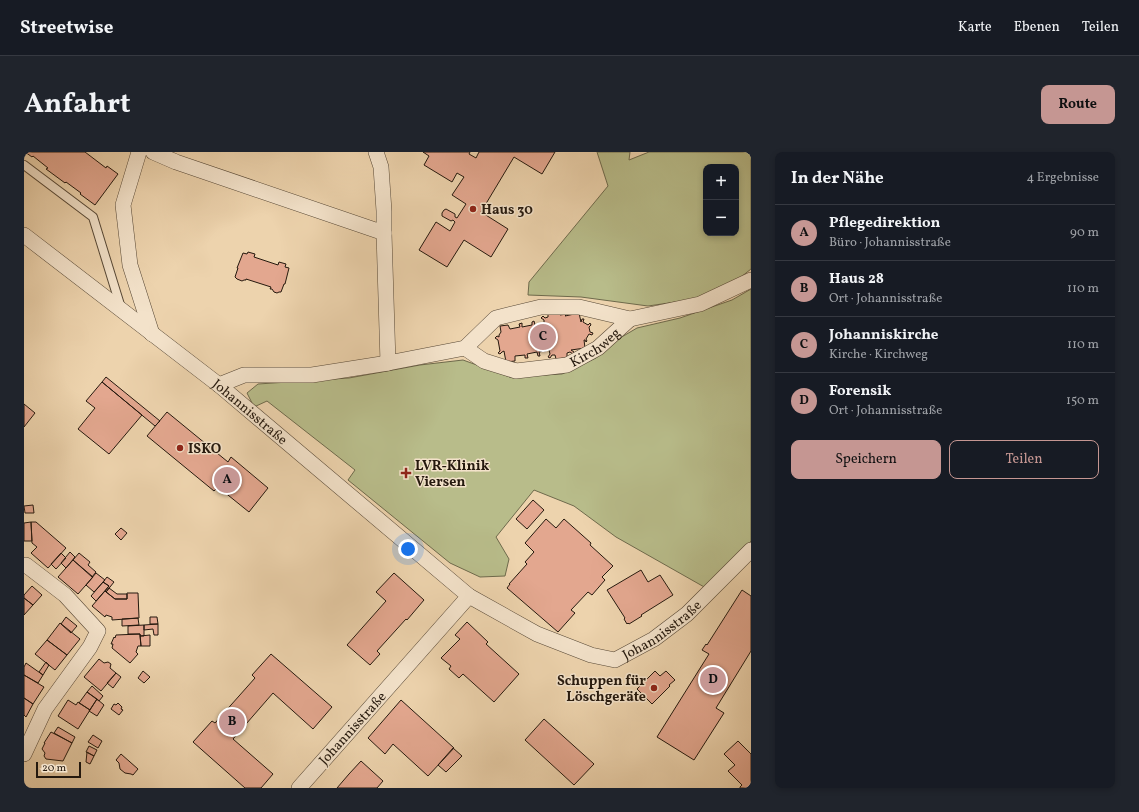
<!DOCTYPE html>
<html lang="de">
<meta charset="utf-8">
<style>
body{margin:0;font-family:Vollkorn,serif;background:#20242c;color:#f1f3f6}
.controls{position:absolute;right:12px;top:12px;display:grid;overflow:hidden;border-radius:8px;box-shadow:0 2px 6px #0003}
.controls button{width:36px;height:36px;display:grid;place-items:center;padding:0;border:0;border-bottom:1px solid #363941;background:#171b24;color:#f1f3f6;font:20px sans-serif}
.scale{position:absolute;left:12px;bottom:10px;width:45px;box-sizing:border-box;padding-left:4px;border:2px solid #25190e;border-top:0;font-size:11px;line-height:14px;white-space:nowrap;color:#25190e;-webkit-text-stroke:3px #f3e2ca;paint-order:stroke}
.you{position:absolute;left:384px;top:397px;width:14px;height:14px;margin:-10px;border:3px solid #fff;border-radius:50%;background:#1a73e8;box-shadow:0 0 0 6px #1a73e833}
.badge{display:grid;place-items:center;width:26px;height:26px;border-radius:50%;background:#c59692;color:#111;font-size:13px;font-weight:700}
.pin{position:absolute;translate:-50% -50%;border:2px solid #fff;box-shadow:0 1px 4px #0006}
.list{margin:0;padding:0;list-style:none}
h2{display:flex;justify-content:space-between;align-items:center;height:52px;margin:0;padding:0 16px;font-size:17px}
h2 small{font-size:13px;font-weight:400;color:#9ea1a6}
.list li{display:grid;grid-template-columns:26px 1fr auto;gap:12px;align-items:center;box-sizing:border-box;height:56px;padding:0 16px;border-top:1px solid #363941}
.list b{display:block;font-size:15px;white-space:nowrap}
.list p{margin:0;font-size:13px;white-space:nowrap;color:#9ea1a6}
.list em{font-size:13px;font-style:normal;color:#9ea1a6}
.actions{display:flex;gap:8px;padding:12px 16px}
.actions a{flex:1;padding:9px 0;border:1px solid #c59692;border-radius:8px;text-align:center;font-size:14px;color:#c59692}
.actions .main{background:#c59692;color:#111}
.map{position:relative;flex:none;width:727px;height:636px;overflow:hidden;border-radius:8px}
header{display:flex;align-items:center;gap:24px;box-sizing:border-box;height:56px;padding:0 20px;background:#171b24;border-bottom:1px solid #363941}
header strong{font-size:19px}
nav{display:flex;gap:22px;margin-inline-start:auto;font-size:14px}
.intro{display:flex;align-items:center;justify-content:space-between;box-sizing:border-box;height:96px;padding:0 24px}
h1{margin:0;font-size:28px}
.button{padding:10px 18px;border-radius:8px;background:#c59692;color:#111;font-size:14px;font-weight:700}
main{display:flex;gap:24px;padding:0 24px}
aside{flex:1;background:#171b24;border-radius:8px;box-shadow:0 2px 6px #0003}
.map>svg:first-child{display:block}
.green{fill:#b8bc8a;stroke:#6e6a4c;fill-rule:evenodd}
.building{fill:#e3a78f;stroke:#25190e}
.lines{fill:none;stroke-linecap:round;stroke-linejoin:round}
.service-casing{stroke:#574836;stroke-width:10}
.minor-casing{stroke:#574836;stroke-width:16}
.service{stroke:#f3e2ca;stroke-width:8}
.minor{stroke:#f3e2ca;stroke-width:15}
.poi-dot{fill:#8f2418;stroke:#f3e2ca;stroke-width:1.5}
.labels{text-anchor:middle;stroke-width:3;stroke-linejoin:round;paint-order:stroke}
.poi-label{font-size:14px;font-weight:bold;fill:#25190e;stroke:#f3e2ca;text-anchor:start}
.street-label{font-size:14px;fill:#25190e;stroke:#f3e2ca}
</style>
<header>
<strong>Streetwise</strong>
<nav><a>Karte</a><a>Ebenen</a><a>Teilen</a></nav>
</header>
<div class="intro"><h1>Anfahrt</h1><a class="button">Route</a></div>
<main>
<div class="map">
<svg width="727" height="636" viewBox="0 0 727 636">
<rect width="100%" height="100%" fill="#edd3ad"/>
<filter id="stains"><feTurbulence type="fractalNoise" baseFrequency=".005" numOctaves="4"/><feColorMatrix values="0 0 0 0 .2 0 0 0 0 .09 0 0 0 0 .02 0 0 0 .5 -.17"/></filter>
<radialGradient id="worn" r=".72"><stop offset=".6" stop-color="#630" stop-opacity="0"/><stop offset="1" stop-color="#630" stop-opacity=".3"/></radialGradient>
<path class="green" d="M573 0H606L605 8 625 0H727V117L717 125 672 147 624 154 557 145 504 143 505 130 584 34ZM682 15H712V81H682Z
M727 137V389L682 436 592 385 550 354 510 338 472 385 485 407 481 424 456 425 426 411 324 328 331 318 243 249 230 255 223 241 234 232 325 226 396 213 439 208 486 225 538 222 572 206 596 186 613 176 656 166 708 148Z"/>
<path class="building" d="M1 0H61L82 16 83 14 94 22 71 53 56 42 57 41 42 30 41 31 22 17 24 16 9 4 8 5Z
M399 0H446L445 2 452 6 455 0H531L518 22 490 5 457 60 484 77 467 105 440 88 423 115 395 98 412 70 426 79 431 70 429 68 427 69 418 64V61L420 58 422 57 431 62V65L433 66 442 52 428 43 440 25 433 21 428 30 400 13 405 4Z
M224 100 231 102 230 105 254 113 255 110 262 112 261 115 265 116 261 132H260L257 140H255L253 141 250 140 248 137H246L247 135 222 127V128H220L218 129 213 127 211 125 214 116H213L219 101 223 102Z
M535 159 536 163 543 162 541 164 555 161 557 170 558 167H560L559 170 564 173 566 171 567 173 565 175 566 180 569 181 568 183 565 182 562 187 563 189 562 190 561 188H560L561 196 547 198 550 200 549 202 546 200 543 201V205L541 206 532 207 531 203H528L526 206 524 205 526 202 525 198 515 200 516 204H514L513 200 503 202 504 206H501V203L491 204V209L482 210 480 199 478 200 476 202 474 201 476 199 474 188 471 186 473 184 475 185V183L477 180 476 174 484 173 486 177 496 175 495 172 498 171V175L508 173V170L510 169 511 173 520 171V168L517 166 519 164 521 166 524 165V161Z
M82 225 136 269 131 274 78 230Z
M78 230 118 263 85 302 54 277 71 256 62 249Z
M0 252 11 261 0 275Z
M143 260 204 310 207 305 244 336 225 360 194 335 190 339 123 284Z
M509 348 520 358 503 377 492 367Z
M9 353 10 361H1L0 354Z
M522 367 532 376 540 367 567 391 566 393 589 414 578 425 581 428 568 443 564 440 547 458 551 461 534 480 483 436 486 432H485L503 412 501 410 510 400 501 391Z
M7 370H12L42 396 24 416 7 401 13 395 8 391Z
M7 370 8 389H0V371Z
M97 376 103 381 97 388 91 382Z
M46 400 51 405 42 416 37 411Z
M37 401 42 406 32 417 27 412Z
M55 401 66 410 64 413 72 420 68 425 49 408Z
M49 408 69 425 54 442 34 425Z
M617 418 624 430 636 423 649 443 617 463 618 464 605 472 604 471 603 472 600 467 601 466 583 438Z
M72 421 81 428 70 440 62 433Z
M370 421 400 448 383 468 382 467 353 499 356 502 346 513 323 493 362 449 352 440Z
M83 425 90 430 82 440 81 439 85 434 79 430Z
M79 430 85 434 72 449 67 444Z
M8 434 18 443 9 453 0 446V443Z
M85 436 93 442H103V447H91L82 440Z
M718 438 727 444V499L692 556 700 561 670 608 633 585 685 502 678 498 682 492 683 493Z
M81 439 91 447H103V441H114L115 466 88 468V465L82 463 81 465 68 454Z
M0 446 9 453 0 463Z
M42 465 53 474 47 481 37 472Z
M126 465H133L134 472H126Z
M114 466 115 473 98 474V467Z
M443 470 464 490 462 492 495 522 470 550 439 522 435 526 425 517 427 514 417 506 436 487 431 483Z
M36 471 56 487 43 503 23 488Z
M134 472V483H130L129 477 120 478V473Z
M120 473V484H116V482H104V474Z
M116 482 117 494H114L112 500 114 502 106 511 88 496 89 492H87L90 485 91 486 92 483Z
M126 483V494H117L116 484Z
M23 488 43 503 31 518 11 502Z
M247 502 308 555 289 577 249 541 209 587 249 622 237 636H221L169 590 188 569 191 571 231 526 228 523Z
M75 507 80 511 84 510 87 512 86 516 92 521 77 539 60 525Z
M22 510 25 513 19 523 15 520Z
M2 511 19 523 14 531 0 523V515Z
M119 519 126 525 120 531 114 526Z
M631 519 636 524 642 519 651 528 645 533 646 534 628 552 613 537Z
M92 521 97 525 89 536 83 531Z
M0 523 20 535 9 552 0 546Z
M68 534 79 544 75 549 63 540Z
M63 540 73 547 66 558 55 551Z
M0 546 9 552 2 565 0 563Z
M73 547 80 553 73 564 65 559Z
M44 548 52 553 54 550 66 558 54 577 34 564Z
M377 548 430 596 404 624 369 592 361 602 344 586Z
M94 551 98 555 97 557 99 558 95 563 87 557 90 552 92 553Z
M520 567 570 612 550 633 501 588Z
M34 575 51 585 48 591 30 581Z
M27 580 48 591 39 609 22 607 20 604 21 601 18 597 21 591H20Z
M69 583 78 589 74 596 64 590Z
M714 589 727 602V636H716V635L718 633 704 619 711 613 700 602Z
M65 594 73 598 70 604 62 600Z
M429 596 438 604 422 620 414 613Z
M63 600 70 604 66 612 62 610Z
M97 602 114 617 109 623 107 622 101 621 96 617 95 611 92 608Z
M337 609 359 629 353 636H313L325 622Z"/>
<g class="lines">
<defs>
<path id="service" d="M0 13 69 65 97 156"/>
<g id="minor">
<path d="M115 0 99 53 106 113 128 182"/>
<path d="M129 0 152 10 360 81"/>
<path d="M352 0 357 15 360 59V81L364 211"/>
<path id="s1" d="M0 83 195 233 445 444 275 636"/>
<path id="s2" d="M441 196 460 209 492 219 543 213 574 196 606 167"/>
<path d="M195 233 220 223H288L364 211 441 196 472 166 517 155H555L606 167 676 152 727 128"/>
<path d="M0 414 2 413 41 443 74 479 66 495 21 557 0 602"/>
<path id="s3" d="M445 444 513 482 567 503 591 508 630 487 663 462 727 398"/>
</g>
</defs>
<use href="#service" class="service-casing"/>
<use href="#minor" class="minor-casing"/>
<use href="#service" class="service"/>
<use href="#minor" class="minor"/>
</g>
<g class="poi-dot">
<circle cx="449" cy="57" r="4"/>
<circle cx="156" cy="296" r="4"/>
<path d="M380 315h4v4h4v4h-4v4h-4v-4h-4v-4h4z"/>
<circle cx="630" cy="536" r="4"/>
</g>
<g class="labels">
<g class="poi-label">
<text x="457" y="62">Haus 30</text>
<text x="164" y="301">ISKO</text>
<text x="391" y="318">LVR-Klinik<tspan x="391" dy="16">Viersen</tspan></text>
<text x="622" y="533" text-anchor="end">Schuppen für<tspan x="622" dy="16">Löschgeräte</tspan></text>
</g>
<g class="street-label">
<text dy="5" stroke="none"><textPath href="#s2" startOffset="141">Kirchweg</textPath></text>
<text dy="5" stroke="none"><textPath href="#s1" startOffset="287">Johannisstraße</textPath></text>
<text dy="5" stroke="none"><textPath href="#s3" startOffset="216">Johannisstraße</textPath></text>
<text transform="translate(328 576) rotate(-48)" y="5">Johannisstraße</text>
</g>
</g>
<rect width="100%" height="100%" filter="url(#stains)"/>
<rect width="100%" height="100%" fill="url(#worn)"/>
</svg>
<div class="controls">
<button>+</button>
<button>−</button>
</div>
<div class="scale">20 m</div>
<div class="you"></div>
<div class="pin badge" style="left:203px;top:328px">A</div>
<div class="pin badge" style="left:208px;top:570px">B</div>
<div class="pin badge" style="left:519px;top:185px">C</div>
<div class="pin badge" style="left:689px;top:528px">D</div>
</div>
<aside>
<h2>In der Nähe<small>4 Ergebnisse</small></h2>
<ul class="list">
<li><span class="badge">A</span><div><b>Pflegedirektion</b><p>Büro · Johannisstraße</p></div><em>90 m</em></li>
<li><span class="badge">B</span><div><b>Haus 28</b><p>Ort · Johannisstraße</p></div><em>110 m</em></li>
<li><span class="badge">C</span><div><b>Johanniskirche</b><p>Kirche · Kirchweg</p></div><em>110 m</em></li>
<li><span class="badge">D</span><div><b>Forensik</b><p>Ort · Johannisstraße</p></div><em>150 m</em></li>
</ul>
<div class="actions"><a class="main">Speichern</a><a>Teilen</a></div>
</aside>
</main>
